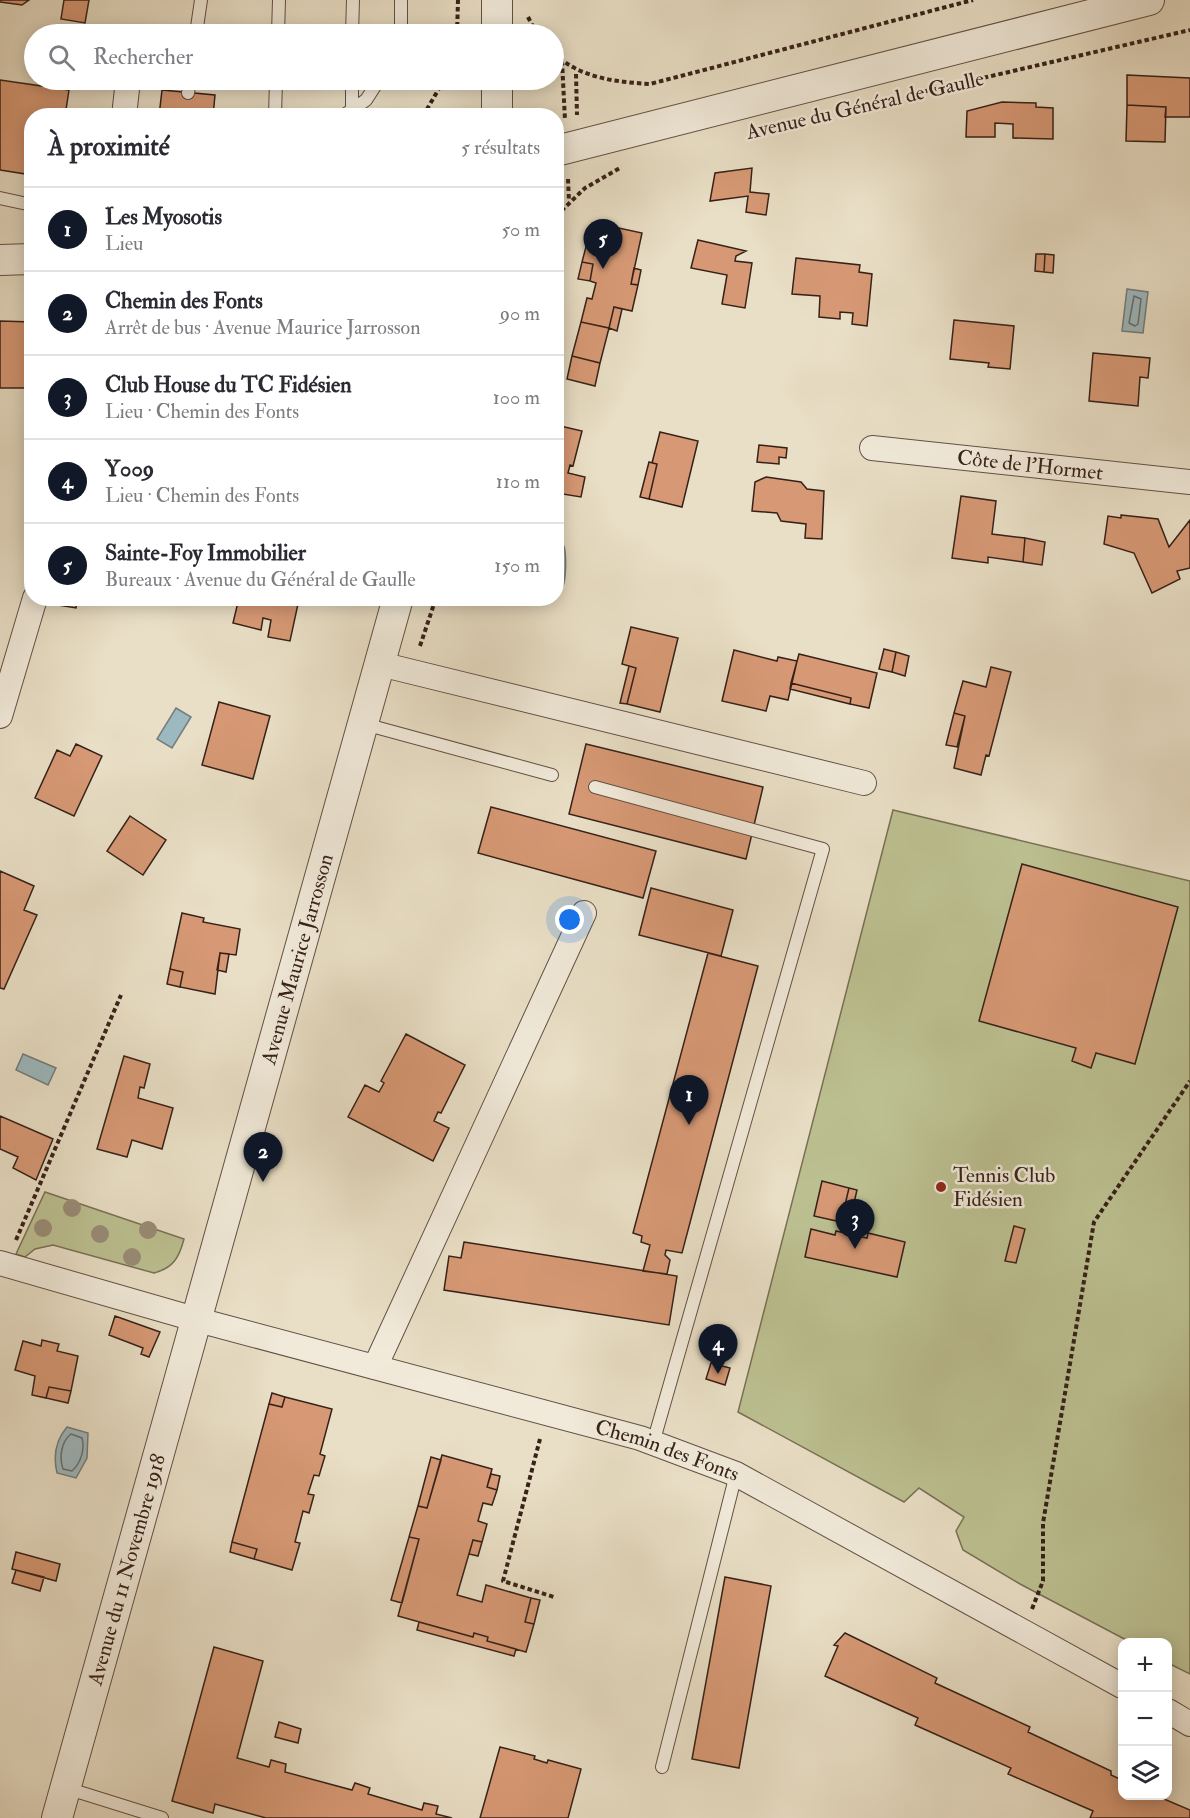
<!DOCTYPE html>
<html lang="fr">
<meta charset="utf-8">
<style>
body{margin:0;font-family:"IM FELL Double Pica",serif;background:#f2f2f3;color:#2b2b33}
.controls{position:absolute;right:18px;bottom:18px;display:grid;overflow:hidden;border-radius:12px;box-shadow:0 3px 15px #0003}
.controls button{width:54px;height:54px;display:grid;place-items:center;padding:0;border:0;border-bottom:2px solid #e1e1e2;background:#fff;color:#2b2b33;font:30px sans-serif}
.you{position:absolute;left:570px;top:920px;width:21px;height:21px;margin:-15px;border:4px solid #fff;border-radius:50%;background:#1a73e8;box-shadow:0 0 0 9px #1a73e833}
.badge{display:grid;place-items:center;width:39px;height:39px;border-radius:50%;background:#111827;color:#fff;font-size:20px;font-weight:700}
.pin{position:absolute;translate:-50% -50px;filter:drop-shadow(0 2px 3px #0008)}
.pin::after{content:'';position:absolute;top:32px;width:21px;height:18px;background:inherit;clip-path:polygon(0 0,100% 0,50% 100%)}
.list{margin:0;padding:0;list-style:none}
h2{display:flex;justify-content:space-between;align-items:center;height:78px;margin:0;padding:0 24px;font-size:26px}
h2 small{font-size:20px;font-weight:400;color:#7c7c81}
.list li{display:grid;grid-template-columns:39px 1fr auto;gap:18px;align-items:center;box-sizing:border-box;height:84px;padding:0 24px;border-top:2px solid #e1e1e2}
.list b{display:block;font-size:22px;white-space:nowrap}
.list p{margin:0;font-size:20px;white-space:nowrap;color:#7c7c81}
.list em{font-size:20px;font-style:normal;color:#7c7c81}
.icon{flex:none;width:33px;height:33px;fill:none;stroke:currentColor;stroke-width:2;stroke-linecap:round;stroke-linejoin:round}
.map{position:relative;flex:none;width:1190px;height:1818px;overflow:hidden}
.search{position:absolute;background:#fff;box-shadow:0 3px 15px #0003;left:24px;top:24px;width:540px;height:66px;display:flex;align-items:center;gap:15px;box-sizing:border-box;padding:0 21px;border-radius:33px;color:#7c7c81;font-size:22px}
.panel{position:absolute;background:#fff;box-shadow:0 3px 15px #0003;left:24px;top:108px;width:540px;height:498px;border-radius:24px}
.map>svg:first-child{display:block}
.green{fill:#bcc091;stroke:#797055;stroke-width:1.5}
.water{fill:#9db9c0;stroke:#747c7d;stroke-width:1.5}
.lines{fill:none;stroke-linecap:round;stroke-linejoin:round}
.shore{stroke:#6a6d6c;stroke-width:1.5}
.building{fill:#d79975;stroke:#362119;stroke-width:1.5}
.service-casing{stroke:#635044;stroke-width:14}
.minor-casing{stroke:#635044;stroke-width:26}
.tertiary-casing{stroke:#635044;stroke-width:32}
.path{stroke:#362119;stroke-width:4;stroke-dasharray:4.5 3;stroke-linecap:butt}
.service{stroke:#f1eada;stroke-width:12}
.minor{stroke:#f1eada;stroke-width:24}
.tertiary{stroke:#f1eada;stroke-width:30}
.tree{fill:#998c77}
.poi-dot{fill:#8f2418;stroke:#f1eada;stroke-width:2}
.labels{text-anchor:middle;stroke-width:5;stroke-linejoin:round;paint-order:stroke}
.street-label{font-size:21px;fill:#362119;stroke:#f1eada}
.poi-label{font-size:21px;fill:#362119;stroke:#f1eada;text-anchor:start}
</style>
<div class="map">
<svg width="1190" height="1818" viewBox="0 0 1190 1818">
<rect width="100%" height="100%" fill="#e9dfc6"/>
<filter id="stains"><feTurbulence type="fractalNoise" baseFrequency=".00333" numOctaves="4"/><feColorMatrix values="0 0 0 0 .2 0 0 0 0 .09 0 0 0 0 .02 0 0 0 .5 -.17"/></filter>
<radialGradient id="worn" r=".72"><stop offset=".6" stop-color="#630" stop-opacity="0"/><stop offset="1" stop-color="#630" stop-opacity=".3"/></radialGradient>
<path class="green" d="M893 810 1190 881V1674L1168 1663V1642H1130L1020 1584 963 1550 956 1531 964 1517 919 1488 904 1502 738 1412Z
M45 1192 184 1239C179 1258 173 1268 154 1273L53 1245 35 1249 25 1257 16 1254Z"/>
<path class="water" d="M1127 289 1148 292 1143 333 1122 331Z
M557 541 563 544C567 551 566 578 563 586L557 590Z
M176 708 191 717 172 748 157 739Z
M23 1054 56 1068 48 1085 16 1070Z
M67 1427 88 1433 87 1458 76 1478 57 1473C53 1456 55 1441 67 1427Z"/>
<g class="lines">
<path class="shore" d="M1134 296 1141 299 1138 324 1135 326 1129 323Z
M71 1434 82 1438C85 1449 81 1463 72 1471L63 1469C59 1457 61 1442 71 1434Z"/>
</g>
<path class="building" d="M0 0H29L22 5 0 2Z
M64 0H89L85 23 61 19Z
M1127 75 1190 78V117H1165L1166 107 1127 105Z
M0 80 69 90 65 116H32V175L0 170Z
M162 90 215 95 213 116H159Z
M1002 102 1036 103V107L1053 108V139L1013 138V124L995 123V137H966L967 111Z
M1127 105 1166 107 1165 142 1126 141Z
M752 168 750 192 769 194 766 215 746 212 748 196 710 201 715 173Z
M614 227 642 233 631 284 638 285 632 311 614 307 609 328 581 322 587 298 592 299 596 283 590 281 593 264 582 262 587 243 609 247Z
M698 240 746 251 736 256 735 261 752 263 745 308 722 304 727 275 691 268Z
M1036 254H1045L1044 272 1035 271Z
M1045 254 1054 255 1053 273 1044 272Z
M796 258 860 265 859 272 872 274 867 326 852 324 853 313 840 312V319L819 317 820 296 792 294Z
M582 262 593 264 590 281 578 279Z
M634 268 641 270 638 285 631 284Z
M614 307 622 309 617 331 609 328Z
M954 320 1014 326 1010 369 988 367 989 363 950 359Z
M0 321 32 322V388H0Z
M581 322 609 328 600 363 572 356Z
M1093 353 1150 358 1148 378 1140 377 1138 406 1089 401Z
M572 356 600 363 595 386 567 379Z
M556 425 582 431 573 466 570 465 568 473 585 477 581 497 563 494 559 511 556 510Z
M660 432 698 441 682 507 649 499 657 464 652 463Z
M759 445 787 448 786 458 779 457V464L757 462Z
M649 462 657 464 649 499 640 497Z
M766 477 801 482 807 489 824 491 822 539 805 538 806 524 781 521 777 513 752 511 755 482Z
M961 496 996 501 992 534 1025 538 1023 562 988 557V563L952 558Z
M1121 515 1158 519 1169 547 1190 520V568L1177 571 1180 579 1152 593 1134 553 1104 544 1108 516 1121 518Z
M1025 538 1045 542 1042 565 1023 562Z
M52 598H77L76 608 51 604Z
M245 598H281L298 604 290 641 268 637 271 620 263 618 261 630 233 623 238 602 244 603Z
M631 627 678 638 660 712 627 704 636 668 622 664Z
M884 649 896 652 892 672 879 669Z
M734 650 777 661 778 657 797 661 788 700 770 696 766 711 722 701Z
M896 652 909 656 905 676 892 672Z
M799 654 877 673 869 708 850 704 851 698 791 683Z
M629 666 636 668 627 704 620 703Z
M991 667 1011 672 989 756 986 755 981 775 954 768 965 716 954 713 963 681 986 687Z
M791 683 851 698 850 704 790 689Z
M219 702 270 716 253 779 202 765Z
M954 713 965 716 957 747 946 745Z
M76 744 102 756 74 816 35 798 57 750 70 756Z
M586 744 763 787 746 859 569 814Z
M491 807 656 851 643 898 478 853Z
M130 816 166 840 143 875 107 851Z
M1022 864 1178 907 1135 1064 1096 1053 1091 1068 1072 1061 1076 1048 979 1021Z
M0 871 34 886 24 910 37 915 4 989 0 988Z
M651 888 733 910 721 956 639 935Z
M182 913 204 918 203 922 240 929 236 955 220 953 215 994 180 987 183 972 170 969Z
M220 953 229 954 226 972 217 970Z
M708 953 758 966 682 1253 666 1250 665 1255 670 1260 667 1274 643 1271 650 1245 641 1242 642 1236 633 1233Z
M170 969 183 972 180 987 167 984Z
M406 1034 465 1065 441 1113 438 1112 434 1121 449 1128 433 1161 348 1117 365 1085 379 1092 384 1083 381 1081Z
M124 1056 150 1064 144 1088 140 1087 138 1098 173 1108 162 1149 132 1140 127 1157 97 1149Z
M0 1116 53 1139 36 1180 13 1168 18 1157 0 1149Z
M822 1181 849 1188 841 1222 814 1216Z
M849 1188 857 1190 849 1224 841 1222Z
M1014 1226 1025 1229 1016 1263 1005 1261Z
M811 1229 835 1235 836 1231 867 1238 868 1233 905 1242 897 1277 805 1257Z
M464 1242 677 1276 669 1325 444 1290 449 1256 461 1258Z
M115 1316 160 1332 149 1357 141 1354 143 1348 109 1335Z
M42 1340 59 1344 57 1351 78 1356 71 1391 49 1387 46 1398 32 1395 35 1376 15 1370 23 1341 41 1346Z
M711 1363 730 1368 725 1385 706 1379Z
M49 1387 71 1391 68 1403 46 1398Z
M272 1393 285 1397 282 1407 269 1404Z
M285 1397 332 1409 320 1454 325 1456 319 1476 314 1475 308 1494 314 1495 309 1513 303 1511 295 1542 300 1543 292 1570 254 1559 257 1549 232 1542 269 1404 282 1407Z
M442 1455 492 1469 487 1487 497 1490 492 1505 483 1503 478 1521 487 1524 482 1542 473 1540 457 1595 482 1602 486 1585 531 1598 525 1622 534 1624 526 1652 487 1641 488 1637 474 1633 473 1637 398 1616 419 1539 409 1537 418 1506 427 1508Z
M431 1457 441 1460 427 1508 418 1506Z
M491 1474 500 1476 497 1490 487 1487Z
M409 1537 419 1539 402 1603 391 1600Z
M473 1540 482 1542 478 1556 469 1554Z
M232 1542 257 1549 254 1559 230 1552Z
M16 1552 60 1564 56 1581 12 1569Z
M16 1570 44 1577 40 1591 12 1583Z
M725 1577 771 1586 739 1768 692 1759Z
M531 1598 540 1600 534 1624 525 1622Z
M419 1622 473 1637 474 1633 488 1637 487 1641 516 1649 514 1656 417 1630Z
M845 1633 937 1678 935 1683 1030 1727 1028 1732 1111 1771V1775L1122 1780V1796H1157L1190 1810V1818H1090L1093 1811 1008 1774 1011 1768 915 1725 918 1718 825 1676 838 1646 834 1645Z
M214 1647 263 1661 237 1758 269 1767 271 1760 286 1764 285 1772 352 1790 355 1783 370 1788 368 1794 422 1810 424 1803 438 1806 436 1814 452 1818H266L215 1804 213 1813 172 1801Z
M279 1722 301 1729 298 1743 275 1737Z
M500 1747 535 1756 534 1759 547 1763 548 1760 581 1769 568 1818H480Z"/>
<g class="lines">
<defs>
<path id="service" d="M196 34 201 0
M278 34 279 0
M352 34 353 0
M401 34V0
M188 93 190 80
M352 110V80
M275 116 276 80
M343 116 366 100 379 80
M0 198 32 205
M364 724 552 775
M595 787 823 849 653 1443
M662 1767 736 1474
M66 1788 162 1818"/>
<g id="minor">
<path d="M124 116 128 80"/>
<path id="s1" d="M872 448 1190 482"/>
<path d="M380 664 864 783"/>
<path d="M0 716 35 598"/>
<path id="s2" d="M0 1263 198 1320 640 1438 736 1474 1122 1686"/>
<path d="M375 1367 584 913"/>
<path d="M1168 1711 1190 1724"/>
</g>
<g id="tertiary">
<path d="M497 0V34"/>
<path d="M497 116V80"/>
<path d="M556 151 1149 0"/>
<path d="M0 260 32 259"/>
<path id="s3" d="M57 1818 398 598"/>
</g>
</defs>
<use href="#service" class="service-casing"/>
<use href="#minor" class="minor-casing"/>
<use href="#tertiary" class="tertiary-casing"/>
<path class="path" d="M528 17 537 34
M457 34 458 0
M554 53C579 78 616 82 650 84L973 0
M562 61 565 120
M576 74 577 115
M918 93 1190 30
M423 116 444 80
M568 179 569 201
M556 216 585 188 620 168
M420 646 436 598
M16 1240 121 995
M540 1439 503 1581 554 1597
M1032 1609 1043 1581V1523L1094 1222 1190 1081"/>
<use href="#service" class="service"/>
<use href="#minor" class="minor"/>
<use href="#tertiary" class="tertiary"/>
</g>
<g class="tree">
<circle cx="72" cy="1208" r="9"/>
<circle cx="43" cy="1228" r="9"/>
<circle cx="148" cy="1230" r="9"/>
<circle cx="100" cy="1234" r="9"/>
<circle cx="132" cy="1257" r="9"/>
</g>
<circle class="poi-dot" cx="941" cy="1187" r="6"/>
<g class="labels">
<g class="street-label">
<text transform="translate(865 105) rotate(-13)" y="7">Avenue du Général de Gaulle</text>
<text dy="7" stroke="none"><textPath href="#s1" startOffset="159">Côte de l'Hormet</textPath></text>
<text dy="7" stroke="none"><textPath href="#s3" startOffset="892">Avenue Maurice Jarrosson</textPath></text>
<text dy="7" stroke="none"><textPath href="#s2" startOffset="693">Chemin des Fonts</textPath></text>
<text dy="7" stroke="none"><textPath href="#s3" startOffset="258">Avenue du 11 Novembre 1918</textPath></text>
</g>
<g class="poi-label">
<text x="953" y="1182">Tennis Club<tspan x="953" dy="24">Fidésien</tspan></text>
</g>
</g>
<rect width="100%" height="100%" filter="url(#stains)"/>
<rect width="100%" height="100%" fill="url(#worn)"/>
</svg>
<div class="controls">
<button>+</button>
<button>−</button>
<button><svg class="icon" aria-label="layers" viewBox="0 0 24 24"><path d="M12 4l9 5-9 5-9-5zM3 14l9 5 9-5"/></svg></button>
</div>
<div class="you"></div>
<div class="pin badge" style="left:689px;top:1125px">1</div>
<div class="pin badge" style="left:263px;top:1182px">2</div>
<div class="pin badge" style="left:855px;top:1249px">3</div>
<div class="pin badge" style="left:718px;top:1374px">4</div>
<div class="pin badge" style="left:603px;top:269px">5</div>
<div class="search"><svg class="icon" aria-label="search" viewBox="0 0 24 24"><circle cx="10" cy="10" r="6"/><path d="M15 15l6 6"/></svg>Rechercher</div>
<section class="panel">
<h2>À proximité<small>5 résultats</small></h2>
<ul class="list">
<li><span class="badge">1</span><div><b>Les Myosotis</b><p>Lieu</p></div><em>50 m</em></li>
<li><span class="badge">2</span><div><b>Chemin des Fonts</b><p>Arrêt de bus · Avenue Maurice Jarrosson</p></div><em>90 m</em></li>
<li><span class="badge">3</span><div><b>Club House du TC Fidésien</b><p>Lieu · Chemin des Fonts</p></div><em>100 m</em></li>
<li><span class="badge">4</span><div><b>Y009</b><p>Lieu · Chemin des Fonts</p></div><em>110 m</em></li>
<li><span class="badge">5</span><div><b>Sainte-Foy Immobilier</b><p>Bureaux · Avenue du Général de Gaulle</p></div><em>150 m</em></li>
</ul>
</section>
</div>
